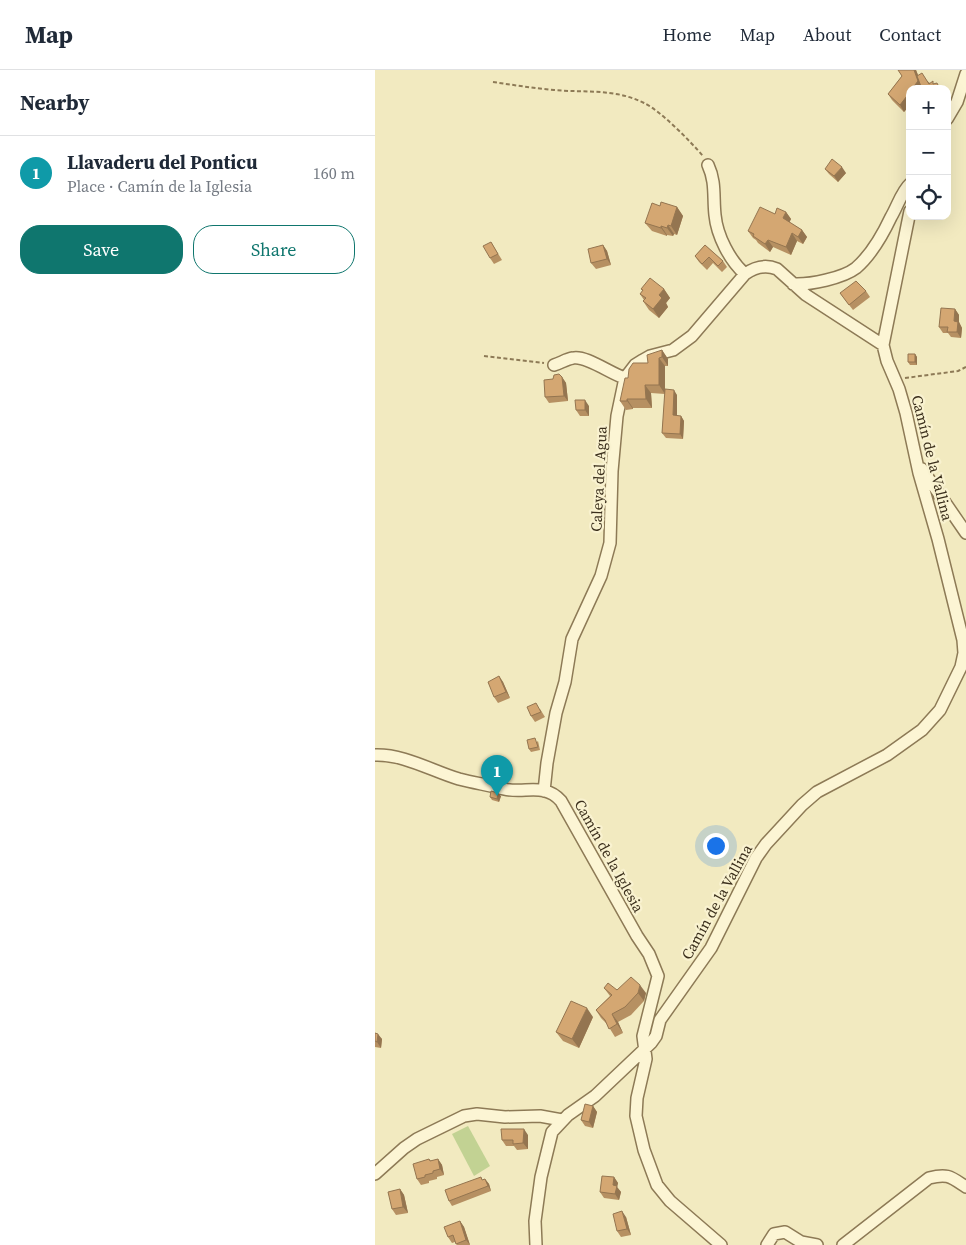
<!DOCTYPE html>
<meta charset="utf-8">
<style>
body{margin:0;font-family:"Source Serif 4",serif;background:#f2f2f3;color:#1f2937}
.controls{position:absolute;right:15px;top:15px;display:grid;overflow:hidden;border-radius:10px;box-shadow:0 5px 20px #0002}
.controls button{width:45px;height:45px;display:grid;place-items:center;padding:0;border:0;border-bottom:1px solid #e0e1e3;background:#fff;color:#1f2937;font:25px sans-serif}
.you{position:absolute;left:340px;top:775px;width:18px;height:18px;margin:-12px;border:4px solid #fff;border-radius:50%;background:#1a73e8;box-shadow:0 0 0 8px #1a73e833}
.badge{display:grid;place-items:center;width:32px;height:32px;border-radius:50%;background:#0f766e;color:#fff;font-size:16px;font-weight:700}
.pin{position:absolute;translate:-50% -41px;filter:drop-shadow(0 1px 2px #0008)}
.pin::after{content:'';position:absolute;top:26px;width:18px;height:15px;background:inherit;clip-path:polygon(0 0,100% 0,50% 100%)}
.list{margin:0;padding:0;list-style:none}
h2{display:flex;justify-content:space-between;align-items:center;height:65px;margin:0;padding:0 20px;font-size:21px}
h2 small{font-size:16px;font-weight:400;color:#747a83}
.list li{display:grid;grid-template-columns:32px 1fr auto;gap:15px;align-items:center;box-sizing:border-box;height:75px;padding:0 20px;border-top:1px solid #e0e1e3}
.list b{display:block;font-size:19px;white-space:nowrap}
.list p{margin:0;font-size:16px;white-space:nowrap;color:#747a83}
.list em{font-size:16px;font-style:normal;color:#747a83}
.actions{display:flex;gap:10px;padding:15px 20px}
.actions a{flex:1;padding:11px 0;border:1px solid #0f766e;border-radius:20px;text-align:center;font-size:18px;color:#0f766e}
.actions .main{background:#0f766e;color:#fff}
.icon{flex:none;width:28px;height:28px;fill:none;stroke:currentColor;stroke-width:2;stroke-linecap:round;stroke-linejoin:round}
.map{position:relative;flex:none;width:591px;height:1175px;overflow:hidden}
header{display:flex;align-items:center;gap:30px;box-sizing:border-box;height:70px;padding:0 25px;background:#fff;border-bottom:1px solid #e0e1e3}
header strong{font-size:24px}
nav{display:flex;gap:28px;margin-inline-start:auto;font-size:18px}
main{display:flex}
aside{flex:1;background:#fff}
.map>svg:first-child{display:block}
.green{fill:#c2d293}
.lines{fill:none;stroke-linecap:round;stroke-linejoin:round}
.street-casing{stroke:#8d7a56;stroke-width:14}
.path{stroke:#8d7a56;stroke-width:2;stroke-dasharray:4 2.5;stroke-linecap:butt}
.street{stroke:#fcf5d4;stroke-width:11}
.wall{fill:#b69062}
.shaded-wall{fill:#947550}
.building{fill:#d4a772;stroke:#947550}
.labels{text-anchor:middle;stroke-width:4.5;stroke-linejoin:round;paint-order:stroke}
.street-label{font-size:15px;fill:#3b2f1c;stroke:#f9f2d0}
</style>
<header>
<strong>Map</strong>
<nav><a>Home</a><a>Map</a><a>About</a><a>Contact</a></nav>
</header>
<main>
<aside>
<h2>Nearby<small></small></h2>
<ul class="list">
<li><span class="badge" style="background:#0f9aa8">1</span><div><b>Llavaderu del Ponticu</b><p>Place · Camín de la Iglesia</p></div><em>160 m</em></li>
</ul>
<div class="actions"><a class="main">Save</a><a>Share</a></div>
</aside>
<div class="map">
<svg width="591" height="1175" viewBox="0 0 591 1175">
<rect width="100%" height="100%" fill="#f2eac0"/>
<path class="green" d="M93 1056 115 1096 99 1106 77 1064Z"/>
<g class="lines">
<defs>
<path id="street" d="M572 49 582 32 591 4
M333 95C341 112 338 127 340 145 342 166 355 191 370 204
M418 214C435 215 468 208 481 198 496 185 508 164 516 147 522 137 527 121 535 114
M179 295C186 293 191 289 198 288 211 285 236 304 250 308
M547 399 591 463
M0 685C29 684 57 701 84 709 99 713 114 715 129 719 150 724 169 712 186 731L262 866 274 884 283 906 268 966 271 989 262 1028 261 1046 269 1080 282 1115 295 1131 346 1175
M169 721 172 693 181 643 190 612 197 569 226 506 235 473 237 401 242 346 250 308 260 295 268 290 275 286 298 280 317 266 370 204C380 197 390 194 402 199L431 225 508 275
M0 1104 29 1078 42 1069 89 1046 102 1044 130 1047 165 1046 187 1050
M161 1175 160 1151 166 1107 177 1062 193 1045 220 1026 276 973 281 966 285 950 336 878 381 788 391 774 427 735 442 722 512 685 547 660 565 640 586 597 589 583 588 570 563 469 544 403 531 343 524 319 512 291 508 275 535 141
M392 1175 399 1164 410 1162 426 1172 442 1175
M468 1175 554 1108C573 1103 576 1107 591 1117"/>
</defs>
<use href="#street" class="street-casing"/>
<path class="path" d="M118 12C138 15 158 18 179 20 210 23 239 18 269 33 286 41 315 71 328 86
M109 286 169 293
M530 308 583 301 591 297"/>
<use href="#street" class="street"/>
</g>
<path class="wall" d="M523 0H541L543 5 555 13 559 14 566 19H535V35L529 42 517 30 513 24 527 6Z
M450 99 471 103 463 112 454 104Z
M285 136 302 137 308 146 302 165 299 164 298 166 292 165V166L277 161 270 153Z
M411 142 416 149 414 152 427 160 432 167 428 174 422 171 416 185 398 177 395 182 383 173 381 170 378 168 373 161 400 144Z
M116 172 127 190 119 194 115 188Z
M228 175 232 181 236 195 221 199 216 193Z
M330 175 348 191 352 197 347 202 338 193 332 200 324 192 320 186Z
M266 219H289L295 228 291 233 293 237 284 248 274 240 268 231 269 230 265 224 268 221Z
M491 221 495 227 478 240 465 223Z
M580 239 584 245V252L587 258 586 268 576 267 573 263H568L564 257Z
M287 280 293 289V296H290V319L302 325V346H306L309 351 308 369 291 368 287 363 290 324 276 323 277 338H258V339L251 340 245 331 273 293Z
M540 284 542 287V295H535L533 292Z
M187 307 191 313 193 331 174 333 170 327 178 309Z
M214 336V346H205L201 340Z
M124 606 128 612 135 628 123 633 119 627Z
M165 639 170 647 160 652 156 646Z
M163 671 165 680 156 682 154 679Z
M126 726 124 732 117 730 115 727Z
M229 918 271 923 269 931 256 945 243 952 248 963 240 967 232 954 226 948 221 940 235 926Z
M218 947 204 978 188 971 181 962Z
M0 963 7 969 6 978 0 977Z
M218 1036 222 1042 218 1058 210 1056 206 1050Z
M153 1065V1079L142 1080 139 1076H131L127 1070Z
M54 1089 56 1091 63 1089 67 1095 69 1105 62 1107V1109L54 1111V1113L46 1115 42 1109Z
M239 1107 243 1113 242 1117 246 1122 244 1130 229 1128 225 1122Z
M110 1109 114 1114 116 1121 77 1136 74 1131Z
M25 1119 29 1125 33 1143 21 1145 17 1139Z
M251 1147 256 1165 246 1167 242 1161Z
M85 1151 89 1157 95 1175H82L80 1172 77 1173 73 1167Z"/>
<path class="shaded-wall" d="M539 0H541L548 18V19H537Z
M535 22V35L529 42 525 35Z
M467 97 471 103 463 112 459 106Z
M572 102 574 105 572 114Z
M302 137 308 146 302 165 296 156Z
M411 142 416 149 413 156 408 148Z
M293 155 299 164 298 166 292 158Z
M286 156 292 165V166L286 158Z
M427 160 432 167 428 174 423 167Z
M417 163 422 171 416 185 411 177Z
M393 170 398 177 395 182 390 174Z
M228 175 232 181 236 195 232 189Z
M289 219 295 228 291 233 293 237 284 248 278 239 284 225Z
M580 239 584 245V252L587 258 586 268 582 262 579 251Z
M287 280 293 289V296L287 287Z
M540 284 542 287V295L540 292Z
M284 288 290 296V324L284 315Z
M187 307 191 313 193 331 189 326Z
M270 315 276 323 277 338 271 329Z
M299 320 302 325V351L298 345Z
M252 329 258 338V339L252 331Z
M210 330 214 336V346L210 340Z
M306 346 309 351 308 369 305 364Z
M124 606 128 612 135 628 131 622Z
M123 723 126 726 124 732 122 729Z
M265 915 271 923 269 931 263 923Z
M212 938 218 947 204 978 197 969Z
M237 944 243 952 248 963 242 954Z
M3 964 7 969 6 978 2 972Z
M218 1036 222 1042 218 1058 214 1052Z
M149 1059 153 1065V1079L148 1073Z
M63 1089 67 1095 69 1105 65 1099Z
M239 1107 243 1113 242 1117 246 1122 244 1130 240 1124 238 1115Z
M110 1109 114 1114 116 1121 113 1116Z
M25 1119 29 1125 33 1143 28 1137Z
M247 1141 251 1147 256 1165 252 1159Z
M85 1151 89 1157 95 1175 91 1170Z"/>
<path class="building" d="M523 0H539L543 11 537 19H535V22L525 35 513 24 527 6Z
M547 3 554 14 558 11V14L562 13 565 19H547L542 6Z
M457 89 467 97 459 106 450 99Z
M286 132 302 137 296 156 293 155 292 158 286 156V158L270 153 277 133 285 136Z
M385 137 400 144 402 138 411 142 408 148 427 160 423 167 417 163 411 177 393 170 390 174 378 166 379 164 373 161Z
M116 172 123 184 115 188 108 176Z
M228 175 232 189 216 193 213 179Z
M330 175 348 191 343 196 334 187 327 194 320 186Z
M275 208 289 219 284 225 287 228 278 239 268 231 271 228 265 224 268 220 266 219Z
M481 211 491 221 474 235 465 223Z
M566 238 580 239 579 251 583 252 582 262H572L573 257H564Z
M287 280V287L284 288V315H270L271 329H252V331H245L250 308H253L254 299 258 293H273L272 285Z
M533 284H540V292H533Z
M184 304 187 307 189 326 170 327 169 310 178 309 179 305Z
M290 319 299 320 298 345 306 346 305 364 287 363Z
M200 330H210V340H201Z
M124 606 131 622 119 627 113 612Z
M161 633 166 642 156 646 152 637Z
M160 668 163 677 154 679 152 670Z
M116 721 123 723 122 729 115 727Z
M256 907 265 915 263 923 250 937 237 944 242 954 234 959 230 950 221 940 237 925 229 918 233 913 242 920Z
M196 931 212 938 197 969 181 962Z
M0 963 3 964 2 972 0 971Z
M210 1034 218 1036 214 1052 206 1050Z
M126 1059H149L148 1073 138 1074V1070H127Z
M54 1089 55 1091 63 1089 65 1099 58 1101V1103L50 1105V1107L42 1109 38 1094Z
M227 1106 239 1107 238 1115 242 1116 240 1124 225 1122Z
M106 1107 107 1110 110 1109 113 1116 74 1131 70 1120Z
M25 1119 28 1137 17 1139 13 1122Z
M247 1141 252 1159 242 1161 238 1144Z
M85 1151 91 1170 81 1174 78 1165 73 1167 69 1157Z"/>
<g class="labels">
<g class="street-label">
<text transform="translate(557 388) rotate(76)" y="5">Camín de la Vallina</text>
<text transform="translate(224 409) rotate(-87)" y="5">Caleya del Agua</text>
<text transform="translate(234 786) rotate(61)" y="5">Camín de la Iglesia</text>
<text transform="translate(342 832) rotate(-61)" y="5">Camín de la Vallina</text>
</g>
</g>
</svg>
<div class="controls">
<button>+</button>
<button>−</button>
<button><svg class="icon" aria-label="locate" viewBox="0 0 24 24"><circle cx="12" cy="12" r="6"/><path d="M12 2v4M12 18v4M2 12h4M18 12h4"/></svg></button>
</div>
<div class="you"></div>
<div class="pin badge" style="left:122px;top:726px;background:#0f9aa8">1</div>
</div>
</main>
